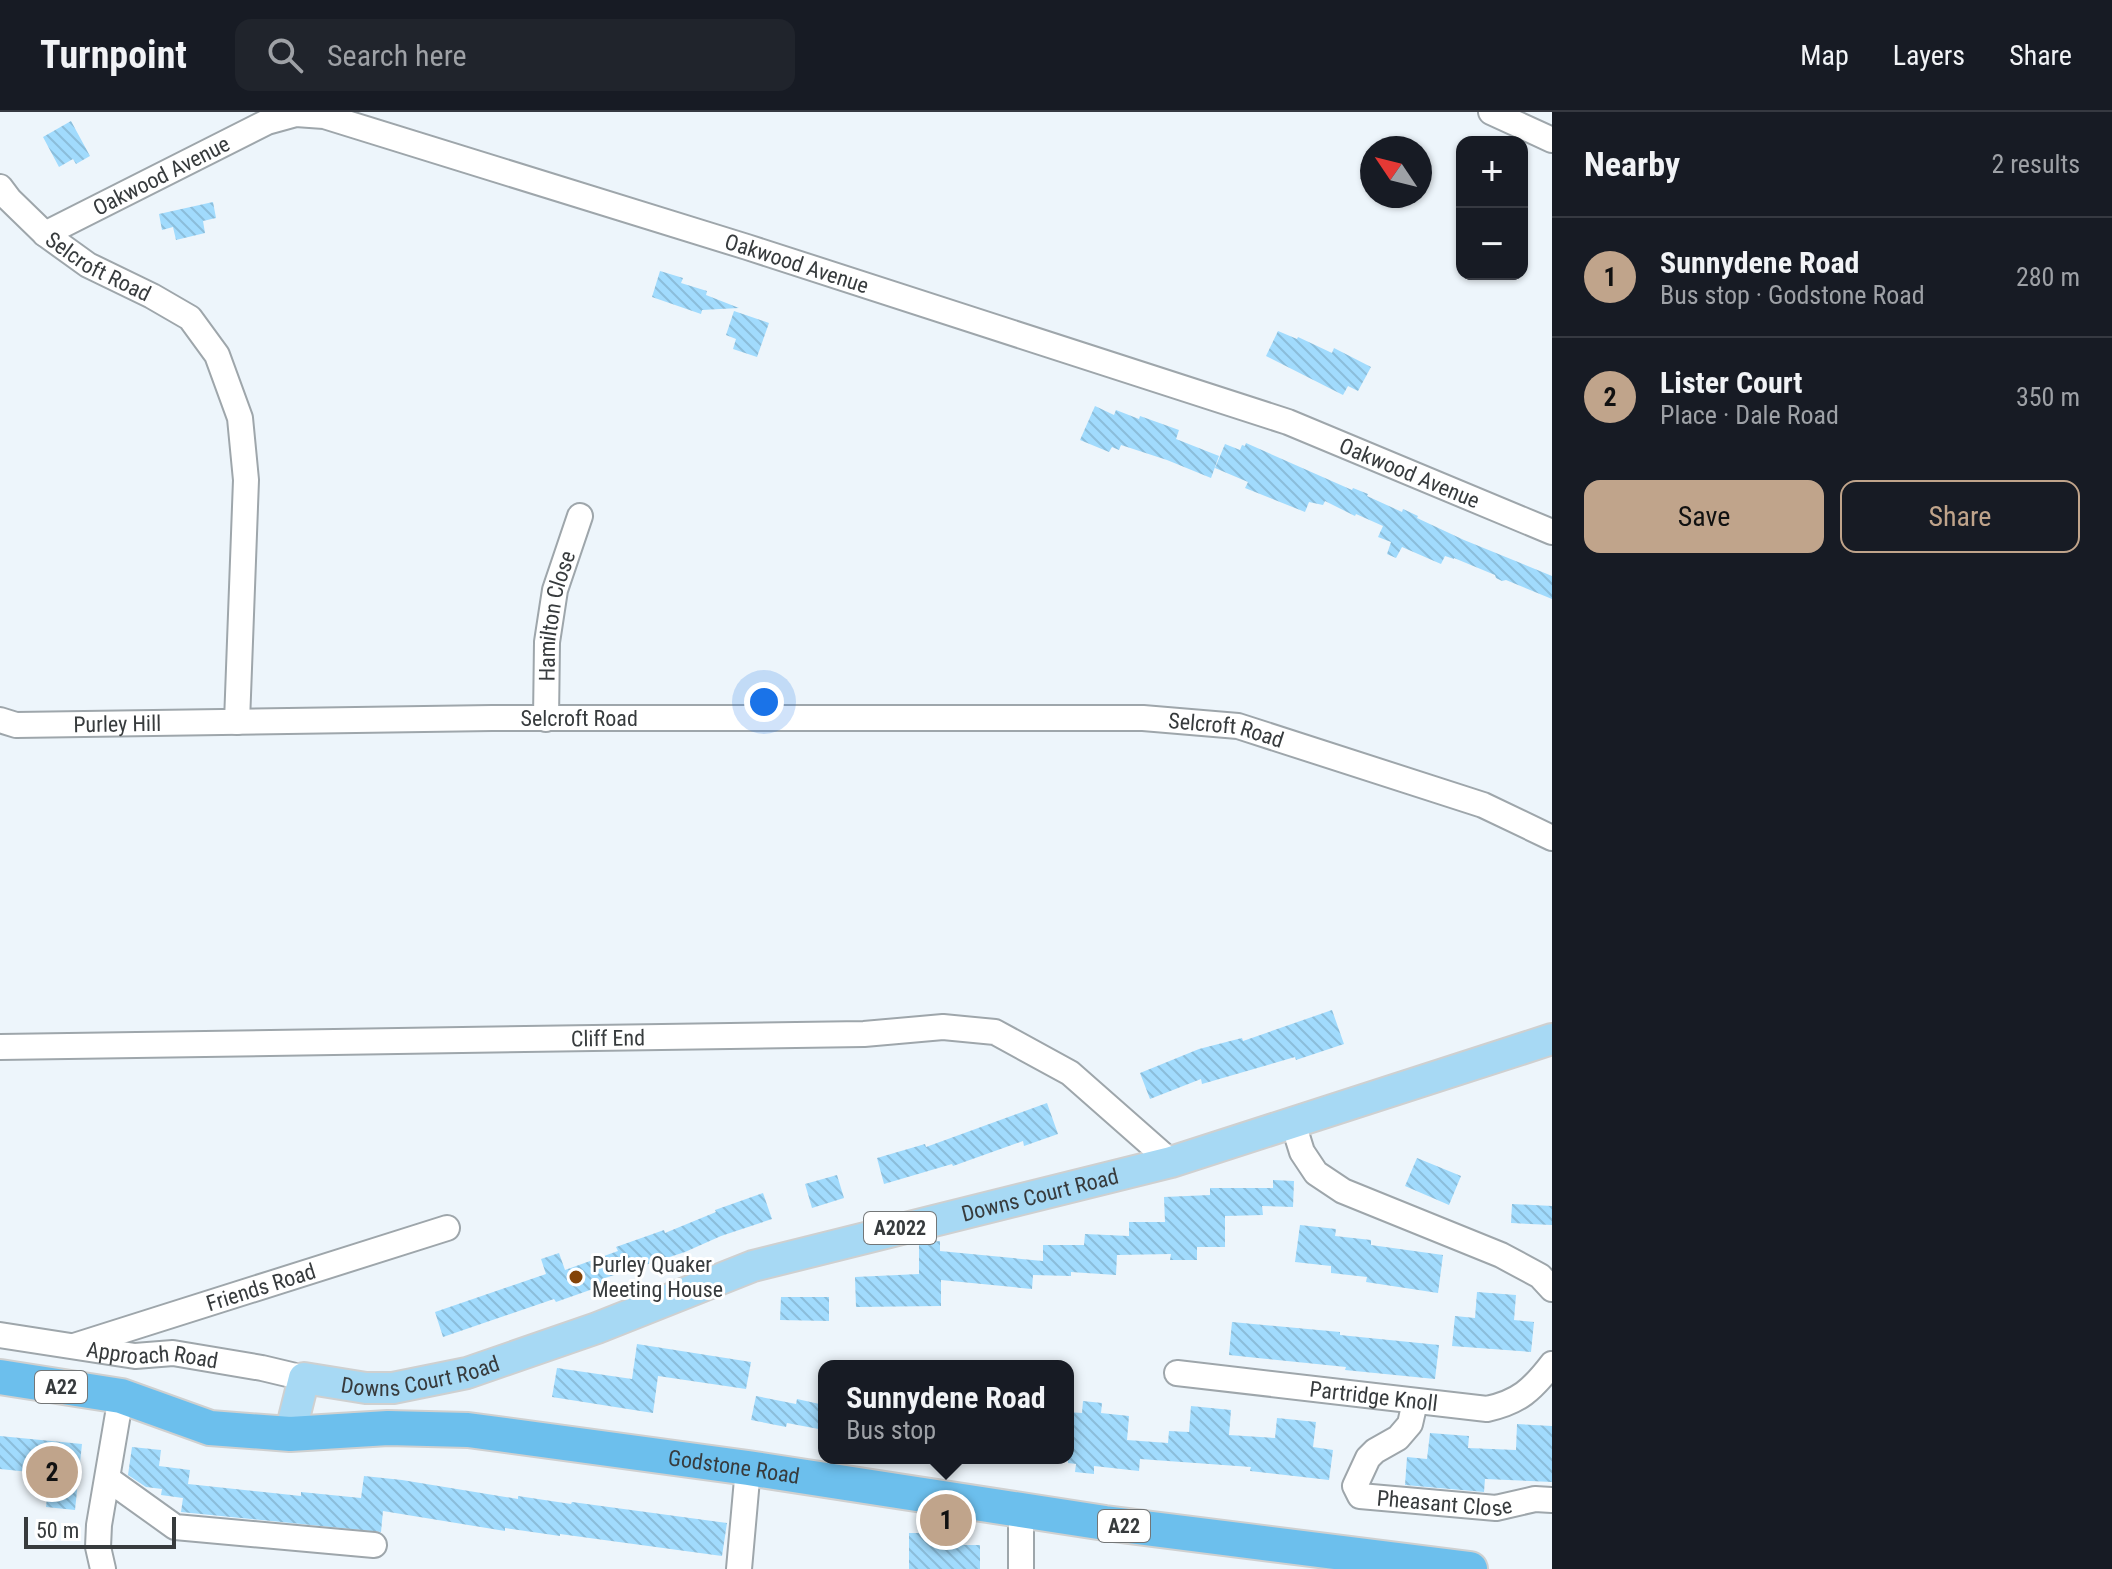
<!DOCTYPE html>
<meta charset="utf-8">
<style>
body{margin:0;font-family:"Roboto Condensed",sans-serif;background:#20242c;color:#f1f3f6}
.controls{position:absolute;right:24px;top:24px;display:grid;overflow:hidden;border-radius:16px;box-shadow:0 2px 6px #0004}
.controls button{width:72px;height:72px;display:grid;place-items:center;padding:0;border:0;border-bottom:2px solid #363941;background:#171b24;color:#f1f3f6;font:40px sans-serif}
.compass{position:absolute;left:1360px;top:24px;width:72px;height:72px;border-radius:50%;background:#171b24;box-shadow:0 2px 6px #0004;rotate:305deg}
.scale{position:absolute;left:24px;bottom:20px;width:152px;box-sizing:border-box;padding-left:8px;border:4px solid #373b3d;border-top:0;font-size:22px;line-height:28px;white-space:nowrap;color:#373b3d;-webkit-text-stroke:6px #fff;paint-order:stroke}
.you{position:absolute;left:764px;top:590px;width:28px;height:28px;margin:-20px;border:6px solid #fff;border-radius:50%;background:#1a73e8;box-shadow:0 0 0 12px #1a73e833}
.badge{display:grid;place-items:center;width:52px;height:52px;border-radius:50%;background:#c0a48b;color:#111;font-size:26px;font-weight:700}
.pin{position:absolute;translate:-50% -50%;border:4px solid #fff;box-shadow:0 2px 8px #0006}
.popup{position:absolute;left:818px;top:1248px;width:256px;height:104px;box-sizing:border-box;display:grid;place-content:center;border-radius:16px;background:#171b24;filter:drop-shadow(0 2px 6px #0005);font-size:26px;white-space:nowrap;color:#9ea1a6}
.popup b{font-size:30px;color:#f1f3f6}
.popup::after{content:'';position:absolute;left:50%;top:100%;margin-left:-16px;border:16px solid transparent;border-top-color:#171b24}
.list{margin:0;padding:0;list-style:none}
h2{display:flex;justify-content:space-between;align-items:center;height:104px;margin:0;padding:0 32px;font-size:34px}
h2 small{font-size:26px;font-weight:400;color:#9ea1a6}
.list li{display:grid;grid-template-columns:52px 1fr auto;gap:24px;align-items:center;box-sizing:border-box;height:120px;padding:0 32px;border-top:2px solid #363941}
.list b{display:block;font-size:30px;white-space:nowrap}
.list p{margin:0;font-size:26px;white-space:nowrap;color:#9ea1a6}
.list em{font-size:26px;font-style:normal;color:#9ea1a6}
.actions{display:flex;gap:16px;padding:24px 32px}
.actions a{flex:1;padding:18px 0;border:2px solid #c0a48b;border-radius:16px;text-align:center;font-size:28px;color:#c0a48b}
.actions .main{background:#c0a48b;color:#111}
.icon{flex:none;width:44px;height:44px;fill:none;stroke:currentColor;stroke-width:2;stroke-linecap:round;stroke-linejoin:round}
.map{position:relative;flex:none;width:1552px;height:1457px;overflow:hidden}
header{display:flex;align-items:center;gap:48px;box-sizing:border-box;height:112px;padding:0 40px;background:#171b24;border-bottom:2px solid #363941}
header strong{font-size:38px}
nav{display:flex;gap:44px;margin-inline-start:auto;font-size:28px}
.search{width:560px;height:72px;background:#20242c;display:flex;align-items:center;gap:20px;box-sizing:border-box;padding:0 28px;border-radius:16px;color:#9ea1a6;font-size:30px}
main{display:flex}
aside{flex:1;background:#171b24}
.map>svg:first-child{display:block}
.building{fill:url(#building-back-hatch)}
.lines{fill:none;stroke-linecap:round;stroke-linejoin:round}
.minor-casing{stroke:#9ea6ab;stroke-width:28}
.major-casing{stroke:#cfd0d0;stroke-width:34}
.highway-casing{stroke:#cfd0d0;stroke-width:38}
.minor{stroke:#fff;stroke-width:24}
.major{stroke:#a7d9f4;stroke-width:30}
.highway{stroke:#6cbfed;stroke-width:34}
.poi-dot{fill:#834308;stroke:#fff;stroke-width:3}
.labels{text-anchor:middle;stroke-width:6;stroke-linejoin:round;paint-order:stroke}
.shield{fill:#fff;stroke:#737677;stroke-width:2}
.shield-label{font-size:20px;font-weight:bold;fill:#373b3d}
.street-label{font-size:22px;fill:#373b3d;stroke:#fff}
.poi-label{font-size:22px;fill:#373b3d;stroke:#fff;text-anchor:start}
</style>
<header>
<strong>Turnpoint</strong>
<div class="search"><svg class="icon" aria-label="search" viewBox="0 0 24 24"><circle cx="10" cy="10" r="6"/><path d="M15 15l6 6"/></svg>Search here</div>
<nav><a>Map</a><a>Layers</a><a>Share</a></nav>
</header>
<main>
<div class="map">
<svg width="1552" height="1457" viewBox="0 0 1552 1457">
<defs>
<pattern id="building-back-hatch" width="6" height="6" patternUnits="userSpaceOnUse" patternTransform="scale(2)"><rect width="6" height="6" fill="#a1dbfd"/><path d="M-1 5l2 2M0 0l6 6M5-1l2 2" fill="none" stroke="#8bbdda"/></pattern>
</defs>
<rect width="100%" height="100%" fill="#edf5fb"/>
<path class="building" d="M71 9 90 44 76 52 73 47 59 55 43 25Z
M213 90 216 106 203 109 205 121 176 128 173 115 162 118 159 102Z
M660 159 683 166 681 171 707 179 706 183 739 196 702 198 701 202 652 185Z
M734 199 769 211 757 245 733 237 736 227 726 223Z
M1278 219 1297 227 1298 225 1332 241 1334 236 1371 255 1358 279 1348 274 1343 283 1266 244Z
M1095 294 1114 303 1116 298 1139 307 1140 304 1179 318 1176 327 1219 344 1211 366 1167 348 1121 333 1119 338 1112 335 1109 340 1080 328Z
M1246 331 1352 378 1353 376 1368 382 1367 384 1402 400 1403 397 1418 404 1417 406 1464 428 1552 464V487L1506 468 1502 469 1496 466 1495 463 1454 446V447L1445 444 1441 452 1402 435 1396 446 1387 442 1391 430 1378 425 1383 414 1356 402 1355 404 1325 389 1323 393 1309 390 1305 400 1245 376 1248 370 1215 356 1225 332 1240 338 1242 333 1245 334Z
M1332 898 1344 932 1296 948 1295 945 1202 972 1201 967 1150 987 1140 961 1199 937 1242 926 1243 929Z
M1047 991 1058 1022 1024 1034 1023 1029 953 1054 952 1052 884 1072 877 1046 925 1032 926 1035Z
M1417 1046 1461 1064 1449 1093 1405 1074Z
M837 1063 844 1086 812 1096 805 1072Z
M1273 1068 1294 1069 1293 1095 1262 1094 1263 1103 1225 1104V1135H1197V1148H1170L1171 1142 1117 1143 1116 1163 1071 1160V1164L1033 1163 1032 1177 941 1168V1194L856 1195 855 1165 919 1162V1131L940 1129V1139L1043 1149V1133H1084L1085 1122 1129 1124V1110H1165L1164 1085 1210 1083V1076H1273Z
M763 1081 772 1107 721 1124 685 1140 605 1166 607 1172 556 1190 554 1187 443 1225 435 1200 546 1162 541 1147 559 1141 565 1158 618 1139 616 1135 664 1118 665 1121 716 1100 715 1098Z
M1512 1092 1552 1094V1113L1511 1111Z
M1300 1113 1336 1117 1335 1124 1371 1128V1133L1443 1143 1438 1181 1366 1170 1367 1165 1331 1161V1154L1295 1150Z
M1477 1180 1516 1183 1514 1208 1534 1210 1531 1240 1452 1234 1455 1204 1475 1206Z
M781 1185H829V1209L780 1208Z
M1232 1210 1340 1220V1223L1439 1233 1435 1267 1345 1258 1346 1255 1229 1243Z
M637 1232 751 1250 746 1277 658 1264 653 1301 552 1285 557 1256 632 1267Z
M756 1284 796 1292 797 1287 824 1293V1318L787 1311 786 1315 751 1308Z
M1083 1289 1102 1291 1101 1301 1129 1304 1127 1328 1168 1331 1169 1319 1189 1320 1191 1294 1231 1298 1229 1323 1275 1326 1277 1306 1316 1310 1313 1335 1333 1338 1329 1368 1250 1359 1251 1355 1140 1347 1139 1359 1094 1354V1362L1075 1360 1076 1352 1068 1351V1300L1082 1301Z
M1517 1312 1552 1314V1370L1485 1367 1484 1380 1405 1373 1407 1345 1427 1347 1430 1321 1469 1324 1468 1336 1516 1338Z
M0 1324 82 1332 75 1398 46 1395 49 1362 0 1357Z
M132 1335 161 1338 159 1354 190 1358 188 1372 301 1384V1380L361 1386 364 1364 402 1368 518 1387V1384L571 1392 572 1390 727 1411 722 1444 560 1422V1424L505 1416V1419L383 1399 381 1420 181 1400 183 1386 161 1383 162 1377 146 1375 128 1363Z
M909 1421H960V1433H980V1457H909Z"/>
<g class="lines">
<defs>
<g id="minor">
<path d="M1491 0 1552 28"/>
<path id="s1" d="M0 75 9 87 45 122 88 153 152 184 190 206 217 243 240 306 246 368 237 610"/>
<path id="s2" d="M45 122 267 10 296 2 324 4 747 135 1288 310 1552 420"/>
<path id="s3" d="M546 607 547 530 555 478 580 404"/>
<path id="s4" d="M0 608 16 613 492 606H1143L1238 614 1483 693 1552 726"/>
<path id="s5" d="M0 935 864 922 943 915 995 920 1070 961 1171 1050"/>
<path d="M1293 1011 1302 1040 1316 1061 1343 1079 1501 1143 1540 1164 1552 1177"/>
<path id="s6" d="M0 1223 135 1244 173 1241 262 1256 304 1266"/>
<path id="s7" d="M74 1234 447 1116"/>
<path id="s8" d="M1177 1261 1487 1297C1519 1290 1532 1278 1552 1252"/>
<path id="s9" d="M1415 1290 1410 1312 1398 1326 1375 1339 1368 1346 1355 1374 1360 1384 1496 1396 1535 1387 1552 1388"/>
<path d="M108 1367 175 1415 374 1433"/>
<path d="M1021 1400V1457"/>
<path d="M103 1457 98 1435 99 1413 121 1284"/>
<path d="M739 1457 748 1356"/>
</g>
<g id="major">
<path id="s10" d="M290 1322 304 1266 366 1276H393L467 1261 597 1216 753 1154 1171 1050 1552 927"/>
</g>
<g id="highway">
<path id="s11" d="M0 1265 121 1284 210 1316 290 1322 388 1316 468 1318 748 1356 1105 1411 1470 1457"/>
</g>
</defs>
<use href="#minor" class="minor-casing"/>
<use href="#major" class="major-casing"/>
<use href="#highway" class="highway-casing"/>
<use href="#minor" class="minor"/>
<use href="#major" class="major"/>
<use href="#highway" class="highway"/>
</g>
<circle class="poi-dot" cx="576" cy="1165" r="8"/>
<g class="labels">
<g class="shield">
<rect x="864" y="1100" width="72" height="32" rx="6"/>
<rect x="35" y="1259" width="52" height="32" rx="6"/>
<rect x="1098" y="1398" width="52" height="32" rx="6"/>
</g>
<g class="shield-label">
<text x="900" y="1123">A2022</text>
<text x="61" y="1282">A22</text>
<text x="1124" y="1421">A22</text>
</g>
<g class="street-label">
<text dy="8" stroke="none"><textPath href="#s2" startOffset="130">Oakwood Avenue</textPath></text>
<text dy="8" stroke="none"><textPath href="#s2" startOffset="802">Oakwood Avenue</textPath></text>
<text dy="8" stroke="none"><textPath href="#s1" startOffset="128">Selcroft Road</textPath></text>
<text dy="8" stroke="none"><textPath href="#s2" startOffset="1450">Oakwood Avenue</textPath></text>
<text dy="8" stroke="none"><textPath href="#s3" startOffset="104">Hamilton Close</textPath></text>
<text dy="8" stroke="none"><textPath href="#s4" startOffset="580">Selcroft Road</textPath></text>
<text dy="8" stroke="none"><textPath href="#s4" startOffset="118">Purley Hill</textPath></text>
<text dy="8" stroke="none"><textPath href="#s4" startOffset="1228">Selcroft Road</textPath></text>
<text dy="8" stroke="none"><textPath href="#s5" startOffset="608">Cliff End</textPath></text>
<text dy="8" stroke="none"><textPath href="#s10" startOffset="824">Downs Court Road</textPath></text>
<text dy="8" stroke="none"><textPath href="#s7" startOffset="196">Friends Road</textPath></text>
<text dy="8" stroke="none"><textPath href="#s6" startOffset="154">Approach Road</textPath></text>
<text dy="8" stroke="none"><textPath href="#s10" startOffset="176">Downs Court Road</textPath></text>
<text dy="8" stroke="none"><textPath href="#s8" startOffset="198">Partridge Knoll</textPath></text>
<text dy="8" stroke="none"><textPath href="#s11" startOffset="744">Godstone Road</textPath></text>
<text dy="8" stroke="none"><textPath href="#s9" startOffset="204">Pheasant Close</textPath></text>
</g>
<g class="poi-label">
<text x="592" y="1160">Purley Quaker<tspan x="592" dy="25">Meeting House</tspan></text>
</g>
</g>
</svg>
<div class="controls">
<button>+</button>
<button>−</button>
</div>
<svg class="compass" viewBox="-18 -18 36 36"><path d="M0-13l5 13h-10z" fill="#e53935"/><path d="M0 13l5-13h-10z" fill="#9ea1a6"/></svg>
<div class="scale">50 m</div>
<div class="you"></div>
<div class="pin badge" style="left:946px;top:1408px">1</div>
<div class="popup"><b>Sunnydene Road</b>Bus stop</div>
<div class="pin badge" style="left:52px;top:1360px">2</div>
</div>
<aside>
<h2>Nearby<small>2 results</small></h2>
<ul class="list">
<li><span class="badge">1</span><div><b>Sunnydene Road</b><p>Bus stop · Godstone Road</p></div><em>280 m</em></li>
<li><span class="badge">2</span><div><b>Lister Court</b><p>Place · Dale Road</p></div><em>350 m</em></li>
</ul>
<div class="actions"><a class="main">Save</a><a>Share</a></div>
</aside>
</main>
